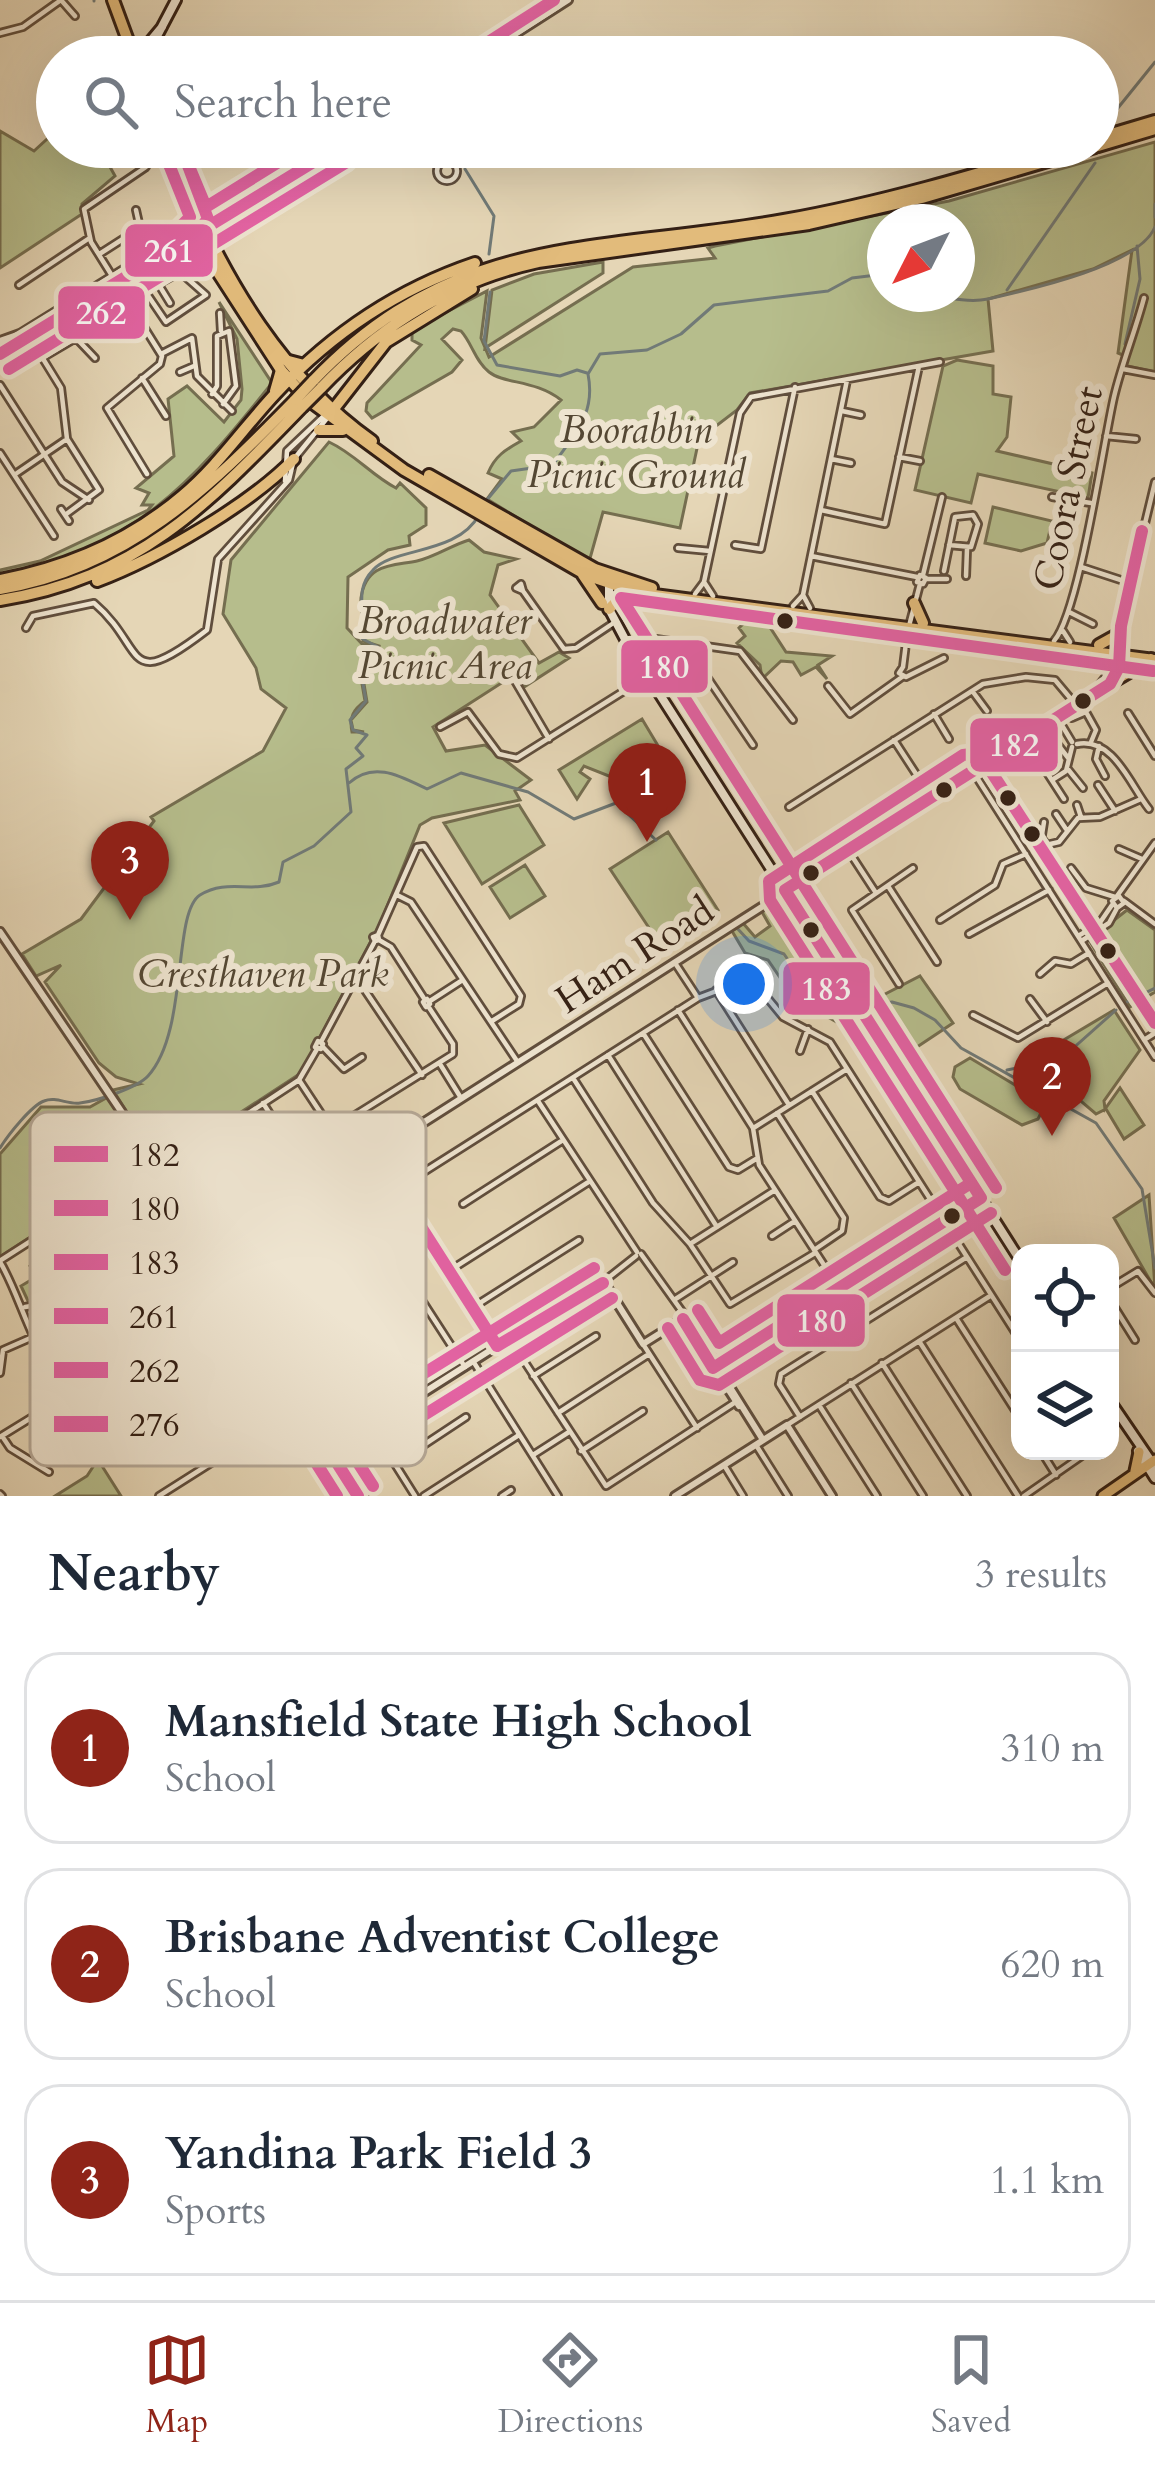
<!DOCTYPE html>
<style>
body{margin:0;font-family:Cardo,serif;background:#f6f6f7;color:#1f2937}
.controls{position:absolute;right:36px;bottom:36px;display:grid;overflow:hidden;border-radius:24px;box-shadow:0 12px 48px #0002}
.controls button{width:108px;height:108px;display:grid;place-items:center;padding:0;border:0;border-bottom:3px solid #e0e1e3;background:#fff;color:#1f2937;font:60px sans-serif}
.compass{position:absolute;left:867px;top:204px;width:108px;height:108px;border-radius:50%;background:#fff;box-shadow:0 12px 48px #0002;rotate:228deg}
.you{position:absolute;left:744px;top:984px;width:42px;height:42px;margin:-30px;border:9px solid #fff;border-radius:50%;background:#1a73e8;box-shadow:0 0 0 18px #1a73e833}
.badge{display:grid;place-items:center;width:78px;height:78px;border-radius:50%;background:#8f2418;color:#fff;font-size:39px;font-weight:700}
.pin{position:absolute;translate:-50% -99px;filter:drop-shadow(0 3px 6px #0008)}
.pin::after{content:'';position:absolute;top:63px;width:42px;height:36px;background:inherit;clip-path:polygon(0 0,100% 0,50% 100%)}
.list{margin:0;padding:0;list-style:none}
h2{display:flex;justify-content:space-between;align-items:center;height:156px;margin:0;padding:0 48px;font-size:51px}
h2 small{font-size:39px;font-weight:400;color:#747a83}
.list li{display:grid;grid-template-columns:78px 1fr auto;gap:36px;align-items:center;box-sizing:border-box;height:192px;margin:0 24px 24px;padding:0 24px;border:3px solid #e0e1e3;border-radius:36px}
.list b{display:block;font-size:45px;white-space:nowrap}
.list p{margin:0;font-size:39px;white-space:nowrap;color:#747a83}
.list em{font-size:39px;font-style:normal;color:#747a83}
.icon{flex:none;width:66px;height:66px;fill:none;stroke:currentColor;stroke-width:2;stroke-linecap:round;stroke-linejoin:round}
.map{position:relative;flex:none;width:1155px;height:1496px;overflow:hidden}
.search{position:absolute;background:#fff;box-shadow:0 12px 48px #0002;left:36px;right:36px;top:36px;height:132px;display:flex;align-items:center;gap:30px;box-sizing:border-box;padding:0 42px;border-radius:66px;color:#747a83;font-size:45px}
.sheet{height:804px;background:#fff}
nav{display:flex;justify-content:space-around;align-items:center;box-sizing:border-box;height:168px;border-top:3px solid #e0e1e3;background:#fff;font-size:33px;color:#747a83}
nav a{display:grid;justify-items:center;gap:6px}
nav .on{color:#8f2418}
.map>svg:first-child{display:block}
.green{fill:#b6bd8c;stroke:#756e50;stroke-width:3;fill-rule:evenodd}
.lines{fill:none;stroke-linecap:round;stroke-linejoin:round}
.stream{stroke:#717a77;stroke-width:3}
.minor-casing{stroke:#604e3d;stroke-width:10}
.tertiary-casing{stroke:#604e3d;stroke-width:12}
.secondary-casing{stroke:#342015;stroke-width:14}
.primary-casing{stroke:#342015;stroke-width:15}
.trunk-casing{stroke:#342015;stroke-width:16}
.motorway-casing{stroke:#342015;stroke-width:16}
.minor{stroke:#eee4d0;stroke-width:4.5}
.tertiary{stroke:#eee4d0;stroke-width:6}
.secondary{stroke:#eee4d0;stroke-width:8}
.primary{stroke:#e2bb7b;stroke-width:9}
.trunk{stroke:#e2bb7b;stroke-width:10}
.motorway{stroke:#e2bb7b;stroke-width:10}
.motorway-bridge-casing{stroke:#342015;stroke-width:16;stroke-linecap:butt}
.motorway-bridge{stroke:#e2bb7b;stroke-width:10}
.bus-1-casing{stroke:#eee4d0;stroke-width:21}
.bus-2-casing{stroke:#eee4d0;stroke-width:21}
.bus-3-casing{stroke:#eee4d0;stroke-width:21}
.bus-4-casing{stroke:#eee4d0;stroke-width:21}
.bus-5-casing{stroke:#eee4d0;stroke-width:21}
.bus-6-casing{stroke:#eee4d0;stroke-width:21}
.bus-1{stroke:#e463a4;stroke-width:12}
.bus-2{stroke:#e463a4;stroke-width:12}
.bus-3{stroke:#e463a4;stroke-width:12}
.bus-4{stroke:#e463a4;stroke-width:12}
.bus-5{stroke:#e463a4;stroke-width:12}
.bus-6{stroke:#e463a4;stroke-width:12}
.bus-dot{fill:#342015;stroke:#eee4d0;stroke-width:4.5}
.labels{text-anchor:middle;stroke-width:12;stroke-linejoin:round;paint-order:stroke}
.park-label{font-size:39px;font-style:italic;fill:#544733;stroke:#eee4d0}
.street-label{font-size:39px;fill:#342015;stroke:#eee4d0}
.key{fill:#eee4d0;stroke:#b6a998;stroke-width:3}
.key-label{font-size:33px;fill:#342015}
.line-badge{stroke:#eee4d0;stroke-width:4.5}
.badge-label{font-size:33px;text-anchor:middle;font-weight:bold;fill:#fff}
</style>
<div class="map">
<svg width="1155" height="1496" viewBox="0 0 1155 1496">
<rect width="100%" height="100%" fill="#e5d6b6"/>
<filter id="stains"><feTurbulence type="fractalNoise" baseFrequency=".00167" numOctaves="4"/><feColorMatrix values="0 0 0 0 .2 0 0 0 0 .09 0 0 0 0 .02 0 0 0 .5 -.17"/></filter>
<radialGradient id="worn" r=".72"><stop offset=".6" stop-color="#630" stop-opacity="0"/><stop offset="1" stop-color="#630" stop-opacity=".3"/></radialGradient>
<path class="green" d="M57 130V147H99L115 176 82 204V214L0 268V131L34 151Z
M1155 142V372L1123 365 1125 356 1118 353 1132 250 1093 269 988 299 993 351 750 393 737 410 699 439 680 528 603 512 589 562 487 499 502 479 488 473C495 456 505 450 521 441L512 432 534 427 561 400C536 380 504 384 489 372 475 361 472 343 461 331L453 329 442 339 462 360 452 372 372 418 366 411 367 403 421 345 412 340V330L487 291 481 338 489 357 633 267 715 258 708 248 715 246 949 201ZM885 222H957V294H885Z
M603 262V273L485 348 492 290 534 274Z
M219 302 272 383C188 488 137 545 0 576V570L40 561 148 510 152 505H142L149 493 136 488 174 456 168 399 187 386 224 422 241 400 242 389 237 339Z
M957 360 993 366V394L1011 397 1007 437 997 451 1092 473 1088 498 978 474 971 503 915 490 943 366Z
M329 442C355 454 371 475 396 488L400 483 426 508V525L409 536 410 545 388 550 348 577 347 628 362 644 377 648 361 678 365 701C353 710 349 717 352 732H364L353 730 351 720 367 702 363 678 372 670 379 646 363 641C365 624 360 612 361 598 366 563 392 566 417 561 435 557 452 545 469 540L484 552 516 559 498 565 490 595 539 663 559 652 569 658 524 687 521 675H514L433 727 446 751 485 745 531 780 515 791 520 800 432 818 420 825 380 924 301 1073 160 1165 113 1090 139 1084 116 1077 99 1063 45 982 61 965 36 976 22 954 81 919 154 821 151 817 263 751 286 708 261 689 256 668 223 614 231 560Z
M993 507 1052 521 1047 543 1021 551 985 543Z
M753 614 762 615 786 652 832 656 818 665 827 679 816 667 801 675 793 662 781 661 762 679 760 665 737 643 745 636 739 628Z
M642 719 663 754 624 782 584 766 580 772 590 779 577 799 559 770Z
M519 805 544 845 482 884 444 823Z
M668 832 718 910 663 949 610 869Z
M525 865 545 896 510 918 490 887Z
M779 902 792 910 780 917 778 928 829 1001 845 996 858 1015 842 1025 794 998 768 960 745 953 732 931 742 922 755 937 770 926 762 912Z
M1127 910 1155 930V992L1130 1007 1089 940Z
M920 976 953 1023 899 1059 864 1005Z
M1114 1010 1140 1050 1104 1101 1105 1109 1120 1088 1144 1125 1124 1139 1106 1109 1096 1114 1075 1096 1021 1072 1020 1066Z
M970 1058 1030 1094 1043 1109 1038 1119 1022 1125 960 1089 953 1077 955 1067Z
M108 1097 145 1161 0 1257V1154L41 1107H90Z
M1149 1195 1155 1289 1114 1218Z
M74 1239 87 1274 46 1280 47 1297 28 1301 21 1286 36 1277 30 1266Z
M141 1416 139 1436 144 1439 102 1466 121 1496H55L87 1476 106 1447 100 1436 123 1422 136 1435Z"/>
<g class="lines">
<path class="stream" d="M94 0V1
M1105 124 1155 62
M450 147 455 154
M465 169 494 216 489 254
M1155 204V217
M1007 290 1095 163
M490 292 484 341 497 365 560 376 577 370 587 373
M932 294C950 298 969 303 988 299 1028 290 1139 266 1155 227
M1125 344 1140 279 1137 246
M486 501 511 471 553 465C575 433 596 414 588 374L600 354 647 350 681 334 714 305 828 291 852 278 885 274
M349 783C374 760 402 777 427 789L461 773 528 792 574 819 616 803 656 840
M737 928 749 941 784 954 818 1004 851 1006
M1127 1002 1155 988
M865 1006 892 1002 914 1008 935 1020 961 1048 1096 1123 1142 1189 1155 1268
M1007 1070 1061 1059 1116 1010
M0 1148C8 1135 31 1106 44 1101 56 1096 68 1105 80 1103 97 1101 137 1088 148 1076 189 1031 172 913 200 895 228 878 251 894 279 882L283 862 314 846 351 812 346 769 363 756 356 748 367 735 353 730 350 720 366 701 362 678 371 670 378 647 361 638C368 616 352 591 373 570 394 547 457 555 479 515"/>
<defs>
<path id="minor" d="M61 0 75 16
M0 33 23 27 61 0
M147 147 146 167 84 209 91 242 162 356 160 364 107 408 147 474
M428 147 438 166
M433 147 445 161
M437 171a10 10 0 1 1 20 0a10 10 0 1 1-20 0Z
M455 165 497 147
M101 253 140 228 136 210
M19 285 88 239
M159 285 170 303
M127 301 180 272 206 295 166 322 145 291
M220 313 221 331
M29 336 61 388 67 439
M161 354 192 338 197 376 232 411
M42 358 76 338 95 358
M1123 369 1155 375
M180 372 194 366
M142 378 166 416
M0 385 62 482 89 500
M212 394 217 386V336L229 331 236 386 223 404
M842 411 861 415
M1106 436 1136 439
M0 453 54 536
M899 457 920 461
M831 459 851 463
M17 473 67 439
M285 481 287 451 326 414
M1052 497 1091 503
M61 509 69 521
M821 510 885 524 919 366
M65 515 99 490 67 439
M735 545 761 549 795 387
M678 548 710 551
M811 556 917 577
M1081 567 1130 583
M944 571 955 517 973 515 978 524 971 547 949 545
M920 575 926 578 923 584 917 582Z
M923 575 942 497
M966 576 967 549
M926 579H947
M704 582 713 596
M521 584 523 591 516 588Z
M523 591 564 649 576 648 615 622
M695 594 704 582 740 413 751 397 940 362
M803 595 810 608
M793 606 803 595 847 380
M1069 612 1093 624
M909 626 920 584
M26 628 33 616 94 603C147 648 122 695 207 630L218 559 289 480 294 459 328 417
M1063 631 1070 642
M1054 641C1079 613 1103 445 1114 397 1122 363 1135 332 1144 298
M684 643 753 745
M1115 648 1155 482
M633 653 656 639 740 651 793 720
M903 667 906 643
M903 667 899 673 906 677 944 658
M515 681 549 739
M828 686 850 714 902 677
M973 692 987 711
M1128 713 1155 756
M934 714 949 739
M1057 717 1072 742
M1072 718 1086 712 1096 730 1091 742
M440 727 468 712 499 754 517 758 648 676
M1048 732 1069 759
M894 740 931 797
M1077 744C1114 737 1130 785 1149 809
M1099 746 1096 759 1105 776
M1031 748 1064 799
M1067 768 1083 788
M974 773 1155 1057
M1052 780 1066 771 1072 747
M1098 785 1115 811
M1077 805 1081 817
M789 807 983 684 1026 677 1055 680 1076 705
M1056 814 1066 829
M1041 841 1044 822
M1044 841 1046 846 1041 847 1040 843Z
M1046 845 1059 842 1078 818 1100 817 1141 799
M1119 849 1142 859
M848 850 876 893
M1071 868 1086 888 1115 897
M888 886 937 962
M397 895 411 902 517 1061
M1117 896 1155 843
M1119 896 1124 903 1117 908 1112 901Z
M1124 901 1155 924
M940 920 995 885 1003 864 1026 854
M969 934 1049 890
M378 935 417 847 424 846 521 996 519 1004 492 1021
M378 935 379 940 375 941 373 937Z
M1078 936 1099 924 1112 905
M379 940 391 947 425 1000
M1083 940 1109 923 1117 908
M675 963 698 998
M1040 974 1055 961 1071 964 1089 953
M356 977 422 1075
M899 984 852 910 913 868
M716 990 789 1105
M427 999 430 1004 426 1007 423 1002Z
M1030 999 1047 1022
M430 1001 461 981
M678 1010 753 1128 759 1165 839 1288
M973 1015 1018 1038 1108 983
M643 1033 729 1167 738 1170 756 1159
M1144 1040 1155 1033
M318 1041 323 1044 321 1049 315 1047Z
M321 1042 375 941
M323 1047 344 1069 362 1057
M800 1051 808 1029
M608 1055 717 1227
M440 1064 461 1098
M573 1078 653 1203 690 1244 730 1304 815 1253
M299 1080 328 1124 336 1127 453 1054V1044L428 1006
M812 1091 880 1197 889 1201 919 1182
M538 1101 637 1252
M263 1103 318 1189
M777 1113 844 1218 842 1231 814 1250
M228 1126 260 1175
M755 1127 847 1069
M374 1153 497 1345
M113 1188 154 1252 156 1266
M397 1189 698 998 751 978 783 1017 830 1042 1020 1340
M463 1204 563 1140
M291 1206 317 1247
M247 1235 194 1149 299 1080 317 1049
M772 1236 795 1221
M690 1244 775 1190
M101 1251 136 1225
M390 1251 465 1367
M641 1254 686 1317
M1 1260 148 1166
M0 1262C29 1309 42 1411 117 1394L154 1348 238 1310
M449 1271 590 1181
M603 1282 636 1256
M1110 1288 1138 1271 1155 1293
M382 1297 407 1336
M71 1298 84 1339
M674 1300 733 1262
M1110 1300 1135 1340
M360 1301 373 1322
M25 1307 120 1292 156 1266
M472 1308 579 1240
M298 1313 354 1278 361 1279 378 1303
M340 1314 354 1336
M956 1318 1020 1418
M369 1325 385 1349
M321 1328 334 1349
M509 1338 606 1486 734 1403
M317 1341 276 1275 355 1221
M348 1341 363 1364
M919 1341 1018 1496
M643 1344 697 1428
M328 1357 342 1378
M473 1361 558 1496
M882 1363 967 1496
M0 1373 3 1350 35 1336
M533 1376 596 1336
M313 1379 320 1391
M851 1383 923 1496
M125 1389 146 1411 203 1375
M296 1389 318 1376 334 1349 391 1311
M819 1405 877 1496
M558 1413 649 1354
M800 1417 779 1384 781 1374 967 1257
M56 1424 79 1443
M787 1425 990 1296
M371 1426 415 1496
M2 1436 10 1448 49 1472
M0 1437 34 1416 59 1423 77 1393
M756 1445 788 1496
M581 1451 643 1411
M1041 1451 1056 1475
M533 1455 569 1432
M395 1464 466 1417
M724 1465 743 1496
M0 1494 2 1496
M159 1496 301 1406
M424 1496 519 1435
M502 1496 511 1490
M1024 1496 1089 1451"/>
<path id="tertiary" d="M465 57 554 0
M479 57 568 0
M215 215 326 147
M203 230 338 147
M0 341 20 334 167 243
M0 354 186 239
M1097 689 1109 674 1115 648
M0 932 123 1114 365 1496
M141 1149 167 1195
M190 1231 358 1496
M208 1260 1105 688 1118 672 1120 649
M701 1347 739 1406
M713 1368 981 1198
M330 1452 598 1282 607 1287 643 1344 686 1317 763 1440
M675 1496 787 1425 832 1496"/>
<path id="secondary" d="M137 57 162 27
M146 57 176 0
M609 583V609L627 643 1020 1260
M1110 1401 1155 1467
M1138 1451 1155 1478"/>
<path id="primary" d="M1135 1471 1139 1452
M1103 1496 1155 1460"/>
<path id="trunk" d="M113 0 134 57
M162 147 210 260 281 370 306 398 404 470 586 575 639 593 1155 660
M184 183C226 282 283 378 372 441
M195 202 213 216
M186 239 204 250
M210 239 222 218
M165 244 190 217
M319 430H343
M429 475 595 569 652 588
M583 575 602 603
M914 603 923 623
M609 609 627 591
M906 641 929 632
M1099 645 1117 635
M1112 682 1151 659"/>
<path id="motorway" d="M1098 138 1155 121
M1098 146 1155 129
M285 360 304 365
M313 381C456 231 598 253 784 220 880 203 974 175 1067 147
M321 388C382 324 452 281 538 262L809 224 922 198 1095 147
M275 391 281 370
M333 410 386 342 472 289
M0 580C68 567 129 541 182 496 218 466 244 427 276 393 331 334 398 289 475 263
M97 581C158 558 249 505 294 459
M0 589C128 568 208 489 295 400
M0 600C139 578 209 503 302 407"/>
</defs>
<use href="#minor" class="minor-casing"/>
<use href="#tertiary" class="tertiary-casing"/>
<use href="#secondary" class="secondary-casing"/>
<use href="#primary" class="primary-casing"/>
<use href="#trunk" class="trunk-casing"/>
<use href="#motorway" class="motorway-casing"/>
<use href="#minor" class="minor"/>
<use href="#tertiary" class="tertiary"/>
<use href="#secondary" class="secondary"/>
<use href="#primary" class="primary"/>
<use href="#trunk" class="trunk"/>
<use href="#motorway" class="motorway"/>
<defs>
<path id="motorway-bridge" d="M295 400 313 381
M302 407 321 388"/>
</defs>
<use href="#motorway-bridge" class="motorway-bridge-casing"/>
<use href="#motorway-bridge" class="motorway-bridge"/>
<defs>
<path id="bus-1" d="M785 890 1110 684 1119 667 1121 626 1142 531
M785 890 981 1198
M374 1153 497 1346
M683 1319 713 1368 981 1198
M497 1346 603 1283
M358 1496 208 1260 374 1153"/>
<path id="bus-2" d="M996 1188 621 598 1153 671
M668 1328 700 1380 719 1385 991 1213
M373 1486 355 1458 612 1298"/>
<path id="bus-3" d="M1005 1270 770 900 769 881 963 755 979 753 1155 1023
M698 1310 719 1343 971 1183
M337 1496 313 1458 318 1439 594 1268"/>
<path id="bus-4" d="M465 57 554 0
M160 247 190 217 162 147
M0 354 338 147"/>
<path id="bus-5" d="M173 260 208 219 181 147
M9 369 347 162"/>
<path id="bus-6" d="M181 147 206 207 303 147"/>
</defs>
<use href="#bus-1" class="bus-1-casing"/>
<use href="#bus-2" class="bus-2-casing"/>
<use href="#bus-3" class="bus-3-casing"/>
<use href="#bus-4" class="bus-4-casing"/>
<use href="#bus-5" class="bus-5-casing"/>
<use href="#bus-6" class="bus-6-casing"/>
<use href="#bus-1" class="bus-1"/>
<use href="#bus-2" class="bus-2"/>
<use href="#bus-3" class="bus-3"/>
<use href="#bus-4" class="bus-4"/>
<use href="#bus-5" class="bus-5"/>
<use href="#bus-6" class="bus-6"/>
</g>
<g class="bus-dot">
<circle cx="785" cy="621" r="10"/>
<circle cx="1083" cy="701" r="10"/>
<circle cx="944" cy="790" r="10"/>
<circle cx="1008" cy="798" r="10"/>
<circle cx="1032" cy="834" r="10"/>
<circle cx="811" cy="873" r="10"/>
<circle cx="811" cy="930" r="10"/>
<circle cx="1108" cy="951" r="10"/>
<circle cx="952" cy="1216" r="10"/>
</g>
<g class="labels">
<g class="park-label">
<text x="636" y="442">Boorabbin<tspan x="636" dy="45">Picnic Ground</tspan></text>
<text x="445" y="633">Broadwater<tspan x="445" dy="45">Picnic Area</tspan></text>
<text x="263" y="986">Cresthaven Park</text>
</g>
<g class="street-label">
<text transform="translate(1067 488) rotate(-78)" y="14">Coora Street</text>
<text transform="translate(634 954) rotate(-33)" y="14">Ham Road</text>
</g>
</g>
<rect x="30" y="1112" width="396" height="354" rx="18" class="key"/>
<rect x="54" y="1146" width="54" height="16" fill="#e463a4"/>
<rect x="54" y="1200" width="54" height="16" fill="#e463a4"/>
<rect x="54" y="1254" width="54" height="16" fill="#e463a4"/>
<rect x="54" y="1308" width="54" height="16" fill="#e463a4"/>
<rect x="54" y="1362" width="54" height="16" fill="#e463a4"/>
<rect x="54" y="1416" width="54" height="16" fill="#e463a4"/>
<g class="key-label">
<text x="129" y="1166">182</text>
<text x="129" y="1220">180</text>
<text x="129" y="1274">183</text>
<text x="129" y="1328">261</text>
<text x="129" y="1382">262</text>
<text x="129" y="1436">276</text>
</g>
<g class="line-badge">
<rect x="123" y="222" width="92" height="57" rx="12" fill="#e463a4"/>
<rect x="56" y="284" width="91" height="57" rx="12" fill="#e463a4"/>
<rect x="619" y="638" width="91" height="57" rx="12" fill="#e463a4"/>
<rect x="968" y="716" width="92" height="58" rx="12" fill="#e463a4"/>
<rect x="781" y="960" width="91" height="57" rx="12" fill="#e463a4"/>
<rect x="775" y="1292" width="92" height="57" rx="12" fill="#e463a4"/>
</g>
<g class="badge-label">
<text x="169" y="262">261</text>
<text x="101" y="324">262</text>
<text x="664" y="678">180</text>
<text x="1014" y="756">182</text>
<text x="826" y="1000">183</text>
<text x="821" y="1332">180</text>
</g>
<rect width="100%" height="100%" filter="url(#stains)"/>
<rect width="100%" height="100%" fill="url(#worn)"/>
</svg>
<div class="controls">
<button><svg class="icon" aria-label="locate" viewBox="0 0 24 24"><circle cx="12" cy="12" r="6"/><path d="M12 2v4M12 18v4M2 12h4M18 12h4"/></svg></button>
<button><svg class="icon" aria-label="layers" viewBox="0 0 24 24"><path d="M12 4l9 5-9 5-9-5zM3 14l9 5 9-5"/></svg></button>
</div>
<svg class="compass" viewBox="-18 -18 36 36"><path d="M0-13l5 13h-10z" fill="#e53935"/><path d="M0 13l5-13h-10z" fill="#747a83"/></svg>
<div class="you"></div>
<div class="pin badge" style="left:647px;top:842px">1</div>
<div class="pin badge" style="left:1052px;top:1136px">2</div>
<div class="pin badge" style="left:130px;top:920px">3</div>
<div class="search"><svg class="icon" aria-label="search" viewBox="0 0 24 24"><circle cx="10" cy="10" r="6"/><path d="M15 15l6 6"/></svg>Search here</div>
</div>
<section class="sheet">
<h2>Nearby<small>3 results</small></h2>
<ul class="list">
<li><span class="badge">1</span><div><b>Mansfield State High School</b><p>School</p></div><em>310 m</em></li>
<li><span class="badge">2</span><div><b>Brisbane Adventist College</b><p>School</p></div><em>620 m</em></li>
<li><span class="badge">3</span><div><b>Yandina Park Field 3</b><p>Sports</p></div><em>1.1 km</em></li>
</ul>
</section>
<nav>
<a class="on"><svg class="icon" aria-label="map" viewBox="0 0 24 24"><path d="M3 6l6-2 6 2 6-2v14l-6 2-6-2-6 2zM9 4v14M15 6v14"/></svg>Map</a>
<a><svg class="icon" aria-label="directions" viewBox="0 0 24 24"><path d="M12 3l9 9-9 9-9-9zM9 14v-3h6M13 9l2 2-2 2"/></svg>Directions</a>
<a><svg class="icon" aria-label="saved" viewBox="0 0 24 24"><path d="M7 4h10v16l-5-4-5 4z"/></svg>Saved</a>
</nav>
